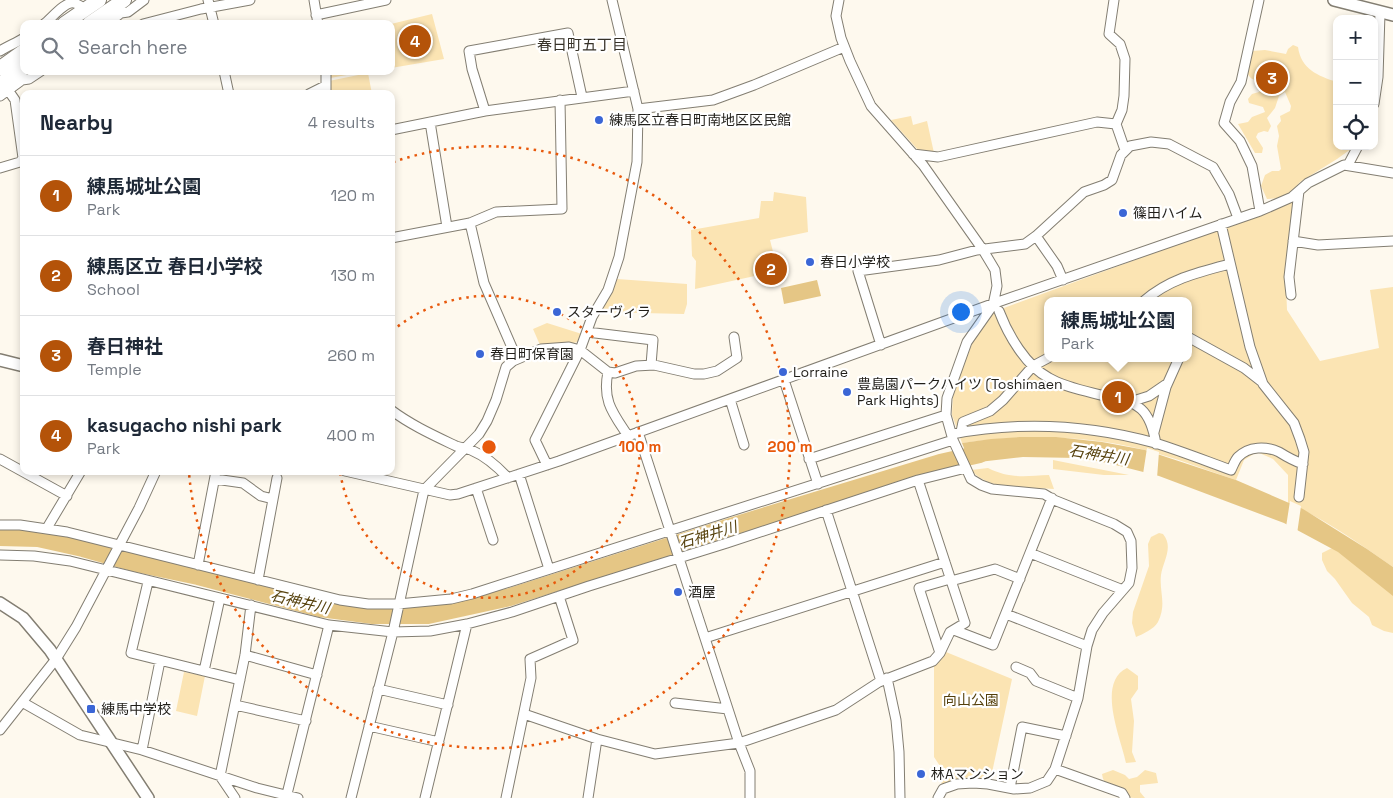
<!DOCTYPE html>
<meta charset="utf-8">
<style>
body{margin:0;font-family:"Space Grotesk","Noto Sans JP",sans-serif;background:#f6f6f7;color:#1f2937}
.controls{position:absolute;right:15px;top:15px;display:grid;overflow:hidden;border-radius:10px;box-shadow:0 2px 8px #0003}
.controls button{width:45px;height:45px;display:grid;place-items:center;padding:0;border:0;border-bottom:1px solid #e0e1e3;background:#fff;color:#1f2937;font:25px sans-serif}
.you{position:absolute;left:960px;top:311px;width:18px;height:18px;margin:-12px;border:4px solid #fff;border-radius:50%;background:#1a73e8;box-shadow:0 0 0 8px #1a73e833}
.badge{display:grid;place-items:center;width:32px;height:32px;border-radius:50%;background:#b45309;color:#fff;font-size:16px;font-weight:700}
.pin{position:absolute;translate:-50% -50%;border:2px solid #fff;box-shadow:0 1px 5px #0006}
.popup{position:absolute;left:1044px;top:297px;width:148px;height:65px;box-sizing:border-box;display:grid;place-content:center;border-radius:10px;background:#fff;filter:drop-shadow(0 1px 4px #0005);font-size:16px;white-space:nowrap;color:#747a83}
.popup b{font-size:19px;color:#1f2937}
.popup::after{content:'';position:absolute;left:50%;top:100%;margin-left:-10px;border:10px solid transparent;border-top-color:#fff}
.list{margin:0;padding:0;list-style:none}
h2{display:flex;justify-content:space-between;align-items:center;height:65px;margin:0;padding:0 20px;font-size:21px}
h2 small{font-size:16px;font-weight:400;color:#747a83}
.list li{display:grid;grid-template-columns:32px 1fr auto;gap:15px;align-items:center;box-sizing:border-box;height:80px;padding:0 20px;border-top:1px solid #e0e1e3}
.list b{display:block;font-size:19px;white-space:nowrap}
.list p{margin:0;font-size:16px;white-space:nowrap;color:#747a83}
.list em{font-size:16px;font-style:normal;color:#747a83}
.icon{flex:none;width:28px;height:28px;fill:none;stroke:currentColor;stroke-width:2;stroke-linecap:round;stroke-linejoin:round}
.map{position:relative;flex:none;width:1393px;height:798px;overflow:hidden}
.search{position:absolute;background:#fff;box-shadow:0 2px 8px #0003;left:20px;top:20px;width:375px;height:55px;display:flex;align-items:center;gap:12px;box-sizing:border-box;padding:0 18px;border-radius:10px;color:#747a83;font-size:19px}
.panel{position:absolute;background:#fff;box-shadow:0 2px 8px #0003;left:20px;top:90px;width:375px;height:385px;border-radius:10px}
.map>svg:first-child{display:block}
.green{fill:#fbe4b3;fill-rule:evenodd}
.water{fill:#e5c685}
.pier{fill:#fef9ee}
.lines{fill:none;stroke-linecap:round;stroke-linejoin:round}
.river{stroke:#e5c685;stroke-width:18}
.street-casing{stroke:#837e72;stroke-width:11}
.secondary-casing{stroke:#837e72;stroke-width:14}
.primary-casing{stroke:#837e72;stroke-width:16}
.street{stroke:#fff;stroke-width:9}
.secondary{stroke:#fff;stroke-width:11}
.primary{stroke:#fff;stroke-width:14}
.ring{fill:none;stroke:#e8590c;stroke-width:2.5;stroke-dasharray:2.5 5}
.poi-dot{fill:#3b66d6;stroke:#fff;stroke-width:2}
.labels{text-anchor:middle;stroke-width:4.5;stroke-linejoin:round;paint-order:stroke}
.poi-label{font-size:14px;fill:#211f1a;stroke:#fff;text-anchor:start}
.park-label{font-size:14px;fill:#543f0a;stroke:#fff}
.neighbourhood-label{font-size:15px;fill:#373228;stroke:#fff}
.water-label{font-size:15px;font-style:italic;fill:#594410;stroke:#fff}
.centre{fill:#e8590c;stroke:#fff;stroke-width:2.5}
.ring-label{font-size:15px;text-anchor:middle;font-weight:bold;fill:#e8590c;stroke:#fff;stroke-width:4.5;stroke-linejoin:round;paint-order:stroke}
</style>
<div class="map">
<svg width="1393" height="798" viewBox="0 0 1393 798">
<rect width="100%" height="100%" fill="#fef9ee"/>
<path class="green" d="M432 14 444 59 391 68V24Z
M1293 45 1298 47C1301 69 1318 76 1337 82V146H1352L1351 149 1337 159 1300 182 1290 194 1281 198 1267 199 1261 186 1265 175 1272 171H1279L1281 169 1277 146 1279 136 1277 126 1281 121 1280 116 1290 111 1291 106 1285 92 1279 96 1275 108 1267 118 1271 126 1268 132 1264 131 1258 133 1256 137 1263 148 1262 153H1255L1238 124 1248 122 1252 117 1265 112 1263 107 1249 103 1248 99 1252 94 1259 92 1264 84 1276 86 1281 83V74L1278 66 1265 65 1259 81C1253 80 1249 78 1247 72L1252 51 1265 50 1286 54 1288 49Z
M329 71H369L330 78Z
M368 73 372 94H329V81Z
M911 116 913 125 927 121 934 153 919 151 891 120Z
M774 192 806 197 808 232 770 240 778 271 695 289 696 261 692 256 691 230 759 218 761 201H773Z
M1294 201 1286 285 1287 310 1320 361 1379 348 1370 290 1393 287V567C1360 544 1325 519 1288 503V475L1273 459 1257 452 1244 460 1236 480C1206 470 1176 458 1145 450 1085 435 1023 434 962 443L952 415 953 394 973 341 993 312 1233 224ZM1048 301H1188V358H1048Z
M617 279 687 284V304L684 314 601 312Z
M547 323 582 334 579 341C571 346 551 343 540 345L533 329Z
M1053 460 1129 475H1104L1053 469Z
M988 468C1010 479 1025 476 1049 475L1054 489C1028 487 988 491 971 470Z
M1159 533 1163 534C1174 547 1163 561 1161 575 1159 592 1167 604 1158 622 1154 629 1143 634 1136 637L1132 623 1133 612 1149 566 1148 544 1151 537Z
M1336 546 1393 594V633L1384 631 1372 625 1369 617 1352 603 1335 579 1327 571 1322 560V553Z
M946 652 1012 679 990 782 942 787 940 766 934 757V664Z
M1127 668 1138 676V689L1131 699 1134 721 1132 752 1136 762 1126 763C1121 738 1096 683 1127 668Z
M184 672 205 676 197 716 176 711Z
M1113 770 1125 775 1129 779 1137 777 1145 770 1156 773 1158 783 1140 785V792L1145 798C1139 798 1130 798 1124 797 1114 794 1103 785 1102 774Z"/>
<path class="water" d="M817 280 821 296 784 304 781 288Z
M1020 437H1056L1102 442 1145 450 1236 480 1303 509 1367 549 1393 567V596L1338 552 1284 523 1159 476 1108 463 1078 458 1023 457 970 463 962 443 991 439Z"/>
<path class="pier" d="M1147 448 1159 452 1157 478 1143 474Z
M1290 501 1301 506 1297 534 1286 527Z"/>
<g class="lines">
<path class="river" d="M0 537 38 538 83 548 136 563 198 576 320 608 373 615H428L510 597 730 527 940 463 980 454"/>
<defs>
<path id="street" d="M208 0 214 24
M314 0 318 24
M839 0 836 16 841 38 850 61 871 106 923 165 983 250 995 270 997 286 993 305 967 342 947 398 946 415 953 440 966 468 971 479 981 485 992 489 1044 494 1054 500 1114 524 1127 532 1131 541 1132 568 1129 583 1103 613 1092 630 1087 646 1078 698 1055 769 1047 781 1030 788 1014 789 988 784 973 783 957 784 943 789 938 798
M1114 0 1109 34 1120 44 1125 59 1124 96 1122 110 1116 124 1125 150
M1259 0 1241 82 1230 102 1224 123 1240 141 1252 166 1260 211
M316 15 386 0
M44 24C51 19 65 1 74 3 78 4 82 7 85 9
M107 24 121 13 128 12 144 0
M143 24 201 9 250 0
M0 51C8 46 16 43 24 38
M224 71 229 94
M309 94 325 86
M326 94V71
M0 96 22 80 29 79 41 71
M1374 104 1378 77 1380 13
M638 109 713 100 754 85 844 47
M485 111 472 69 469 51 568 33 582 97
M430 122 447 227
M391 130 485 111 634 91
M913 154 938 157 1097 122 1116 124
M1348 165 1358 146
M0 168 20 162 23 158 15 100 8 90
M470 223 484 283 517 359
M1221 224 1250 347 1263 384 1294 423 1300 439 1304 452 1299 497
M1036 236 1057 266 1063 280
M391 238 470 223 496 212 562 209 560 100
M1293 241 1318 245 1393 241
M1291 295 1289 277 1299 191
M1144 301C1169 279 1199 272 1230 264
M999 311C1008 335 1026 366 1049 378 1068 389 1092 392 1112 398 1123 400 1132 401 1141 409 1150 417 1154 432 1156 444
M587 332 653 340 651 365
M1188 337 1244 368 1262 382
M881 345 858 271 939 260 977 250 1025 244 1036 236 1084 192 1104 185 1112 180 1121 155 1130 146 1151 142 1169 144 1213 167 1229 194 1238 218
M608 372C602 401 613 413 628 436
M784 380 818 484
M730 399 744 445
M1130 402 1149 396 1165 385
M391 410C411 425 433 435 456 446 461 448 466 448 471 450 485 456 498 467 508 478
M638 432 739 743 750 771V798
M961 432 963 422 990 411 1003 400 1033 366 1048 358
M1154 432 1166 387 1179 358
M952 434C1021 421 1087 424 1155 443 1181 451 1206 461 1231 470 1233 466 1235 460 1238 457 1249 446 1266 446 1279 452 1287 457 1294 461 1303 464
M0 459 67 496
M809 459 946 415
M547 465 535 440 580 350 592 317 608 290 619 257 637 162 638 109 612 0
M345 471 450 495 458 494 559 461 995 303 1260 211 1292 197 1308 183 1344 165 1393 173
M519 474 549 569
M215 479 243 483 261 496 273 499
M476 488 493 540
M826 510 881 681
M0 525H20L67 532 340 600 368 604H398L451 599 472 594 953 440
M47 528 81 471
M1030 553 1123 590
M0 555 34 556 70 561 329 625 393 632 430 631 467 624 512 612 589 586 727 543 918 480 966 468
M198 565 216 471
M258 580 277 478
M951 581 995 569 1020 579
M148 582 131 653 240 680
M1006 614 1087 646
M954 630 993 645 1052 498
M705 638 945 562
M940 653 919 588 950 579
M245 655 317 675
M1016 667 1030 673 1036 681 1078 698
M204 671 220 598
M887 678 896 720 899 752 900 798
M378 689 448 705
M22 702 80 735 142 750 257 788 298 798
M675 703 728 709
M235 705 306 721
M524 714 597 739 655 754 739 743 836 710 879 682 933 661 940 653 950 632 965 623 918 480
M369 726 439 742
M0 730 56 659 76 627 139 508 156 471
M142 750 160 661
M1055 769 1122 793 1125 798
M1010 788 1022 727 1066 736
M235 798 220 776 245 655 251 605
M286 798 329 625
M351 798 393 632 424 490 479 434 487 421 496 400 506 367 513 361 541 349 569 347 580 350 608 372 615 373 636 366 654 365 694 374H704L717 371 737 358 734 337
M425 798 467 624
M506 798 531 678 530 659 573 640 559 596
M588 798 597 739"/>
<path id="secondary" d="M1334 0 1393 15
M0 360 24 366
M0 603 23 618 50 650 148 798"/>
<path id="primary" d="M64 24 99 0
M89 24 124 0
M0 68 24 51
M0 84 24 68"/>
</defs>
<use href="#street" class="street-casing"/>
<use href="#secondary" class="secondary-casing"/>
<use href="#primary" class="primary-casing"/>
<use href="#street" class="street"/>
<use href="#secondary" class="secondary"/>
<use href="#primary" class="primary"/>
</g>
<g class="ring">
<path d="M392 331A151 151 0 1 1 340 472"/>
<path d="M393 162A301 301 0 1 1 189 473"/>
</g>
<g class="poi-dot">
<circle cx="599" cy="120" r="5"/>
<circle cx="1123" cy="213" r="5"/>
<circle cx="810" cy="262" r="5"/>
<circle cx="557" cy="312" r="5"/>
<circle cx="480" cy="354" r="5"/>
<circle cx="783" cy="372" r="5"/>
<circle cx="847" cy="392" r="5"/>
<circle cx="678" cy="592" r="5"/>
<rect x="86" y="704" width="10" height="10" rx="2.5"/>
<circle cx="921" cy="774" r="5"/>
</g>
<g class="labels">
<g class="poi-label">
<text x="609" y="125">練馬区立春日町南地区区民館</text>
<text x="1133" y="218">篠田ハイム</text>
<text x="820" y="267">春日小学校</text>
<text x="567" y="317">スターヴィラ</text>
<text x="490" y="359">春日町保育園</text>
<text x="793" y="377">Lorraine</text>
<text x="857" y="389">豊島園パークハイツ (Toshimaen<tspan x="857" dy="16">Park Hights)</tspan></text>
<text x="688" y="597">酒屋</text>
<text x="101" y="714">練馬中学校</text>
<text x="931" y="779">林Aマンション</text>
</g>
<g class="park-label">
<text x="971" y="705">向山公園</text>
</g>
<g class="neighbourhood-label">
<text x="582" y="50">春日町五丁目</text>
</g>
<g class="water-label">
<text transform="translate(1099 455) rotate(9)" y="5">石神井川</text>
<text transform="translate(708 535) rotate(-17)" y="5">石神井川</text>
<text transform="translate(300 602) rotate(13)" y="5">石神井川</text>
</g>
</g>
<circle cx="489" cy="447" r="8" class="centre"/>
<g class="ring-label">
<text x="640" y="452">100 m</text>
<text x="790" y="452">200 m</text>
</g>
</svg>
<div class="controls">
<button>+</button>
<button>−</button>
<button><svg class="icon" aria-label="locate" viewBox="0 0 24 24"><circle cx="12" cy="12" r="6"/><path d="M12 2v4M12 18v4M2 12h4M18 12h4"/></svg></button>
</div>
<div class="you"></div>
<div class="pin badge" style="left:1118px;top:397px">1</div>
<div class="popup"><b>練馬城址公園</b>Park</div>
<div class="pin badge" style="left:771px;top:269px">2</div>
<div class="pin badge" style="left:1272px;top:78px">3</div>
<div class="pin badge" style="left:415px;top:41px">4</div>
<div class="search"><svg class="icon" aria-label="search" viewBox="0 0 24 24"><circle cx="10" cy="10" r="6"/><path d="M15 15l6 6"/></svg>Search here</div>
<section class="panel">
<h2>Nearby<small>4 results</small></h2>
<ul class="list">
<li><span class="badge">1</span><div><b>練馬城址公園</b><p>Park</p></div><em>120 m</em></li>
<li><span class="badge">2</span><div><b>練馬区立 春日小学校</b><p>School</p></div><em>130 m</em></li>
<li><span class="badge">3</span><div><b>春日神社</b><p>Temple</p></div><em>260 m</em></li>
<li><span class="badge">4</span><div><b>kasugacho nishi park</b><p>Park</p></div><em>400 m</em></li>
</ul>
</section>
</div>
